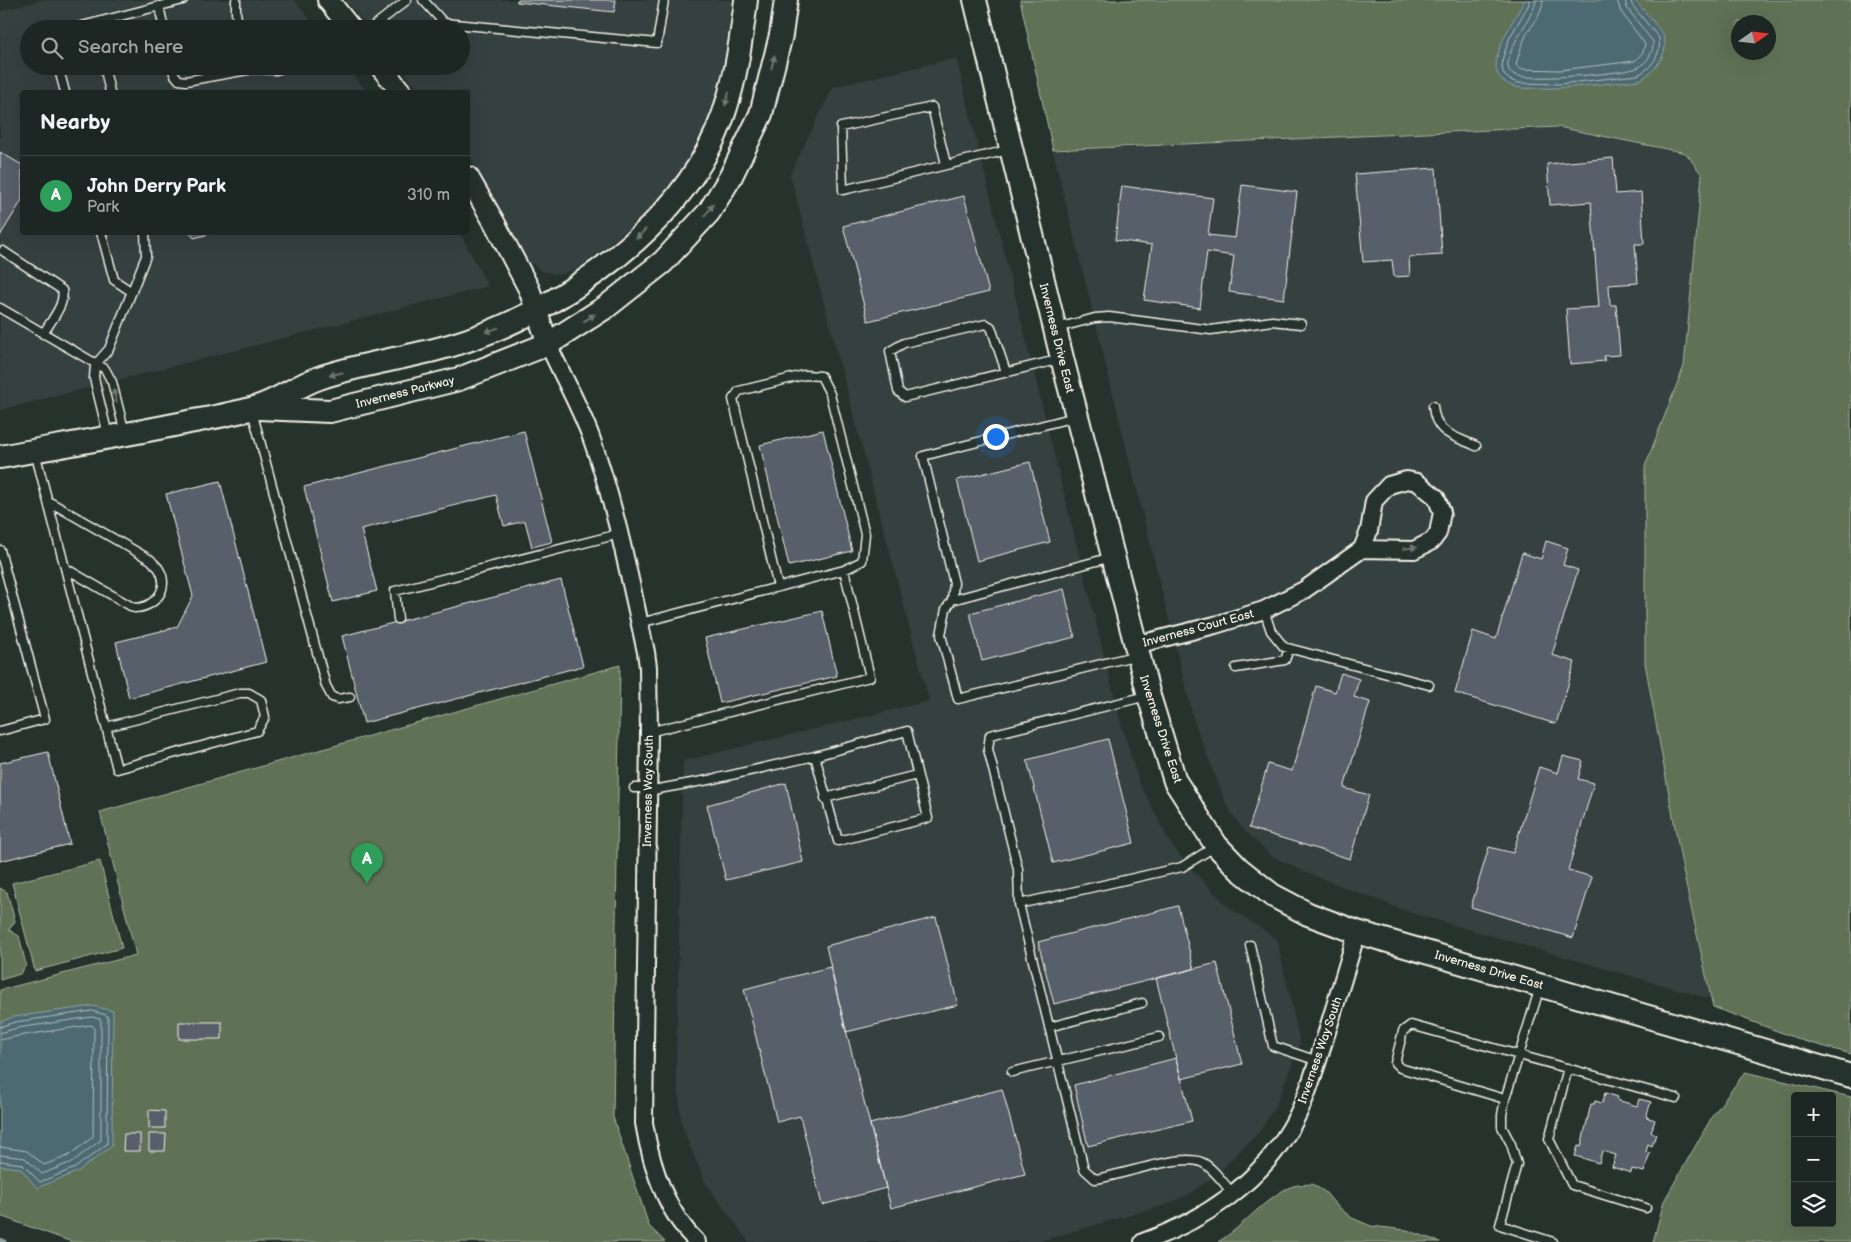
<!DOCTYPE html>
<meta charset="utf-8">
<style>
body{margin:0;font-family:"Balsamiq Sans",sans-serif;background:#29322f;color:#f1f3f6}
.controls{position:absolute;right:15px;bottom:15px;display:grid;overflow:hidden;border-radius:5px;box-shadow:0 5px 20px #0002}
.controls button{width:45px;height:45px;display:grid;place-items:center;padding:0;border:0;border-bottom:1px solid #3a4340;background:#1c2622;color:#f1f3f6;font:25px sans-serif}
.compass{position:absolute;left:1731px;top:15px;width:45px;height:45px;border-radius:50%;background:#1c2622;box-shadow:0 5px 20px #0002;rotate:76deg}
.you{position:absolute;left:995px;top:436px;width:18px;height:18px;margin:-12px;border:4px solid #fff;border-radius:50%;background:#1a73e8;box-shadow:0 0 0 8px #1a73e833}
.badge{display:grid;place-items:center;width:32px;height:32px;border-radius:50%;background:#ff9aa2;color:#fff;font-size:16px;font-weight:700}
.pin{position:absolute;translate:-50% -41px;filter:drop-shadow(0 1px 2px #0008)}
.pin::after{content:'';position:absolute;top:26px;width:18px;height:15px;background:inherit;clip-path:polygon(0 0,100% 0,50% 100%)}
.list{margin:0;padding:0;list-style:none}
h2{display:flex;justify-content:space-between;align-items:center;height:65px;margin:0;padding:0 20px;font-size:21px}
h2 small{font-size:16px;font-weight:400;color:#a0a5a5}
.list li{display:grid;grid-template-columns:32px 1fr auto;gap:15px;align-items:center;box-sizing:border-box;height:80px;padding:0 20px;border-top:1px solid #3a4340}
.list b{display:block;font-size:19px;white-space:nowrap}
.list p{margin:0;font-size:16px;white-space:nowrap;color:#a0a5a5}
.list em{font-size:16px;font-style:normal;color:#a0a5a5}
.icon{flex:none;width:28px;height:28px;fill:none;stroke:currentColor;stroke-width:2;stroke-linecap:round;stroke-linejoin:round}
.map{position:relative;flex:none;width:1851px;height:1242px;overflow:hidden}
.search{position:absolute;background:#1c2622;box-shadow:0 5px 20px #0002;left:20px;top:20px;width:450px;height:55px;display:flex;align-items:center;gap:12px;box-sizing:border-box;padding:0 18px;border-radius:28px;color:#a0a5a5;font-size:19px}
.panel{position:absolute;background:#1c2622;box-shadow:0 5px 20px #0002;left:20px;top:90px;width:450px;height:145px;border-radius:5px}
.map>svg:first-child{display:block}
.built{fill:#354040}
.green{fill:#5e7256;stroke:#a9b29f;fill-rule:evenodd}
.water{fill:#4d6b73;stroke:#90a1a2}
.lines{fill:none;stroke-linecap:round;stroke-linejoin:round}
.shore{stroke:#b1bbb9;stroke-width:1}
.stream{stroke:#90a1a2;stroke-width:5}
.building{fill:#575e6b;stroke:#f4f1e8}
.service-casing{stroke:#f4f1e8;stroke-width:11}
.minor-casing{stroke:#f4f1e8;stroke-width:20}
.tertiary-casing{stroke:#f4f1e8;stroke-width:24}
.secondary-casing{stroke:#f4f1e8;stroke-width:26}
.service{stroke:#26332d;stroke-width:8}
.minor{stroke:#26332d;stroke-width:16}
.tertiary{stroke:#26332d;stroke-width:20}
.secondary{stroke:#26332d;stroke-width:22}
.oneway{fill:#6e766e}
.labels{text-anchor:middle;stroke-width:5;stroke-linejoin:round;paint-order:stroke}
.street-label{font-size:12px;fill:#f4f1e8;stroke:#26332d}
</style>
<div class="map">
<svg width="1851" height="1242" viewBox="0 0 1851 1242">
<rect width="100%" height="100%" fill="#26332d"/>
<filter id="ink" filterUnits="userSpaceOnUse"><feTurbulence type="fractalNoise" baseFrequency=".02" numOctaves="2"/><feDisplacementMap in="SourceGraphic" scale="10" xChannelSelector="R" yChannelSelector="G"/><feConvolveMatrix kernelMatrix="1 2 1 2 8 2 1 2 1" color-interpolation-filters="sRGB"/></filter>
<g filter="url(#ink)">
<path class="built" d="M43 0H294L317 29H29V66H346L367 92H22V232L460 233 488 286 0 410V11Z
M345 0H731V2L727 47 714 106 705 129 682 169 651 208 608 246 577 269 558 275 542 271 524 258 468 153V92H420L399 66H461V29H369Z
M956 58 1120 720 1138 780 1167 838 1183 860 1227 906 1277 939 1300 1043 1275 1107 1259 1132 1216 1175 1191 1193 1168 1204 1037 1242H749L705 1182 682 1126 676 1072 683 761 929 701 790 174 833 87Z
M1558 127 1686 153 1702 175 1684 366 1645 466V663L1683 871 1711 999 1412 913 1307 873 1270 855 1241 827 1227 806 1194 721 1053 151Z"/>
<path class="green" d="M1020 0H1851V1054L1804 1041 1713 1007 1683 871 1645 663V466L1684 366 1702 175 1686 153 1558 127 1053 150ZM1738 22H1768V52H1738Z
M620 665 613 1117 649 1226 665 1242H72L0 1216V990L136 955 100 812Z
M100 861 122 948 35 971 12 883Z
M0 888 7 892 15 921 9 930 19 936 26 965 20 974 0 980Z
M1745 1072 1851 1097V1242H1653L1664 1201 1713 1115ZM1795 1096H1832V1223H1795Z
M1312 1184 1325 1192 1336 1205 1352 1218 1371 1226 1407 1230 1440 1242H1218C1243 1227 1267 1195 1293 1186 1299 1184 1306 1185 1312 1184Z"/>
<path class="water" d="M1525 0H1634C1639 4 1661 30 1663 36 1671 52 1653 74 1639 80 1605 83 1572 89 1539 88 1532 88 1523 89 1516 87 1506 85 1496 77 1496 67 1496 45 1515 18 1525 0Z
M93 1006 113 1011 112 1146 77 1172 37 1188 20 1168 0 1166V1022L13 1017Z"/>
<g class="lines">
<path class="shore" d="M1529 0V4L1510 37 1503 57 1502 68 1504 75 1510 80 1518 83 1560 84 1637 75C1651 70 1662 53 1659 38L1632 5 1631 0
M1536 0C1535 16 1501 54 1509 70 1511 73 1514 75 1518 76 1532 80 1629 74 1639 67 1647 62 1654 52 1653 42L1627 8 1625 0
M1543 0C1543 13 1533 24 1526 35 1522 45 1518 55 1516 65L1520 69 1560 70 1635 61 1643 52 1645 44 1621 12 1617 0
M0 1027 15 1022 92 1011 106 1015 108 1017 107 1144 75 1168 40 1182 22 1164 0 1161
M0 1033 17 1028 92 1017 100 1019 101 1021V1140L72 1162 42 1174 25 1158 0 1155
M0 1040 18 1036 91 1025 94 1027 93 1137 68 1156 44 1165 27 1151 0 1147"/>
<path class="stream" d="M0 1240 4 1242"/>
</g>
<path class="building" d="M517 0H616L614 12 517 2Z
M0 152 22 165V200L0 236Z
M1613 158 1616 194 1641 192 1644 244H1635L1638 283 1609 285 1610 305H1616L1620 355 1604 356 1605 361 1570 364 1566 309 1599 307 1591 202 1550 205 1547 164Z
M1436 168 1442 255 1409 257 1410 276 1394 277 1392 260 1363 262 1355 174Z
M1242 185 1297 192 1284 299 1229 292 1234 256 1207 252 1200 308 1144 300 1152 245 1115 240 1122 186 1213 198 1208 235 1235 238Z
M964 196 989 292 868 321 843 226Z
M189 232H217L194 238Z
M823 430 852 551 789 566 760 445Z
M524 431 552 542 532 547 525 521 504 526 496 495 361 529 377 591 333 602 304 487Z
M1030 462 1050 542 977 561 957 480Z
M220 481 266 662 129 698 116 642 177 627 193 596 166 494Z
M1546 541 1568 548 1563 565 1578 570 1552 655 1575 662 1556 724 1455 693 1473 631 1496 639 1522 553 1541 559Z
M561 580 583 666 364 723 342 636Z
M1064 589 1075 637 982 661 970 613Z
M822 611 837 676 720 703 705 638Z
M1341 673 1359 679 1354 697 1370 702 1344 788 1369 795 1350 859 1249 828 1268 764 1292 771 1316 686 1335 692Z
M1108 739 1134 843 1053 863 1027 760Z
M48 752 70 844 0 861V763Z
M1563 756 1583 761 1578 779 1594 783 1568 870 1592 877 1573 938 1471 907 1489 847 1513 853 1539 767 1558 773Z
M786 783 803 862 726 880 707 805Z
M1178 906 1194 969 1054 1004 1038 942Z
M936 917 958 1005 846 1032 826 946Z
M1217 963 1242 1064 1181 1079 1156 978Z
M830 967 886 1188 822 1205 800 1116 777 1122 744 989Z
M179 1022H222V1039H179Z
M1176 1058 1192 1121 1088 1146 1074 1085Z
M1002 1089 1025 1174 891 1208 870 1124Z
M1605 1093 1618 1097 1617 1100 1637 1106 1639 1099 1651 1102 1646 1117 1655 1120 1651 1132 1656 1134 1652 1146 1648 1144 1646 1152 1650 1153 1644 1172 1632 1169 1631 1173 1612 1167 1616 1155 1602 1151 1599 1163 1575 1156 1578 1146 1581 1147 1591 1104H1594L1595 1101 1602 1103Z
M149 1110 165 1111V1128H149Z
M124 1134H140V1151H123Z
M149 1134H166L165 1151H149Z"/>
<g class="lines">
<defs>
<path id="service" d="M236 0V13L239 29
M423 0 444 23 657 43 664 0
M159 6 164 29
M70 29 183 0
M370 29 407 0
M58 66 65 92
M104 66 110 92
M173 66 174 74 179 80 186 81 253 69
M252 66 253 69 276 70 290 66
M946 164 932 107 841 127 843 190 1008 150
M101 232 114 280 132 292
M3 251 62 290C66 304 50 322 43 334
M0 308 105 369 112 382 125 433
M1057 328 1095 318 1109 317 1211 330 1272 321 1301 324
M1006 372 991 327 986 324 904 343 890 351 898 391 905 397 1061 359
M1433 406C1435 434 1454 436 1476 446
M252 411 326 686 332 697 338 699 350 697
M1075 417 923 456 954 583 952 600 946 609 941 635 958 699 1138 655
M108 435 94 378 95 365 109 349 146 256 145 232
M35 452 117 769 257 731 265 717 261 700 249 693H240L106 727
M48 501 151 560C153 563 157 566 159 569 171 589 154 608 134 608L65 568
M0 550 45 719 0 731
M778 587 733 399 739 391 804 375 821 376 830 394 865 534 862 561 844 570
M952 600 1112 557
M1264 610 1271 631 1284 647 1429 685
M398 619 395 591 619 534
M640 623 844 570 870 677 649 732
M1236 668 1285 660 1289 649
M1147 696 990 735 988 749 1018 869 1019 904 1084 1169 1095 1179C1119 1176 1181 1153 1201 1162 1212 1166 1225 1185 1233 1194
M634 788H648
M647 791 714 779 815 756 838 841 928 818 907 731 815 756
M825 798 917 775
M1019 904 1182 867 1214 847
M1250 945 1273 1046 1318 1061
M1540 987 1519 1055 1676 1098
M1411 1025 1519 1055 1505 1099 1400 1068 1395 1063 1403 1031Z
M1049 1027 1142 1003
M1568 1068 1549 1139 1572 1185 1646 1208
M1012 1072 1159 1037
M1505 1099 1502 1115V1127L1511 1144 1517 1164 1500 1225 1553 1242"/>
<path id="minor" d="M548 344C562 375 579 405 591 437 616 507 630 580 646 652L648 667 649 732 644 1123C651 1165 666 1212 697 1242
M1136 645 1215 625 1264 610 1304 590 1362 549 1414 550 1432 541 1438 533 1442 512 1436 497 1417 482 1407 480 1389 485 1374 501 1369 531 1362 549
M1143 1242C1203 1221 1258 1184 1290 1129 1305 1104 1313 1075 1322 1048 1334 1009 1346 970 1357 932"/>
<path id="tertiary" d="M328 0 351 29
M380 66 401 92
M468 177 494 222 529 289 548 344"/>
<path id="secondary" d="M975 0 1062 358 1149 696 1175 781 1216 845 1239 869 1272 895 1308 914 1357 932 1851 1076
M259 408 330 411 459 379 548 344 606 307 663 262 709 212 730 178 761 114 781 35 786 0
M0 457C60 446 119 436 179 424 204 419 229 415 254 408 277 402 296 386 319 378 360 364 407 358 449 346 548 317 661 241 709 148 733 103 740 50 746 0"/>
</defs>
<use href="#service" class="service-casing"/>
<use href="#minor" class="minor-casing"/>
<use href="#tertiary" class="tertiary-casing"/>
<use href="#secondary" class="secondary-casing"/>
<use href="#service" class="service"/>
<use href="#minor" class="minor"/>
<use href="#tertiary" class="tertiary"/>
<use href="#secondary" class="secondary"/>
</g>
<defs><path id="oneway-solid" d="M-6-.8H1V-3.2L6.5 0L1 3.2V.8H-6Z" transform="scale(1.25)"/></defs>
<g class="oneway">
<use href="#oneway-solid" transform="translate(773 62) rotate(-76)"/>
<use href="#oneway-solid" transform="translate(727 99) rotate(106)"/>
<use href="#oneway-solid" transform="translate(709 210) rotate(-53)"/>
<use href="#oneway-solid" transform="translate(641 234) rotate(134)"/>
<use href="#oneway-solid" transform="translate(589 318) rotate(-33)"/>
<use href="#oneway-solid" transform="translate(492 330) rotate(160)"/>
<use href="#oneway-solid" transform="translate(336 374) rotate(166)"/>
<use href="#oneway-solid" transform="translate(115 396) rotate(-104)"/>
<use href="#oneway-solid" transform="translate(1410 548) rotate(-6)"/>
</g>
</g>
<g class="labels">
<g class="street-label">
<text transform="translate(1057 338) rotate(76)" y="4">Inverness Drive East</text>
<text transform="translate(405 392) rotate(-14)" y="4">Inverness Parkway</text>
<text transform="translate(1198 628) rotate(-15)" y="4">Inverness Court East</text>
<text transform="translate(1161 729) rotate(72)" y="4">Inverness Drive East</text>
<text transform="translate(648 791) rotate(-89)" y="4">Inverness Way South</text>
<text transform="translate(1489 970) rotate(16)" y="4">Inverness Drive East</text>
<text transform="translate(1320 1050) rotate(-71)" y="4">Inverness Way South</text>
</g>
</g>
</svg>
<div class="controls">
<button>+</button>
<button>−</button>
<button><svg class="icon" aria-label="layers" viewBox="0 0 24 24"><path d="M12 4l9 5-9 5-9-5zM3 14l9 5 9-5"/></svg></button>
</div>
<svg class="compass" viewBox="-18 -18 36 36"><path d="M0-13l5 13h-10z" fill="#e53935"/><path d="M0 13l5-13h-10z" fill="#a0a5a5"/></svg>
<div class="you"></div>
<div class="pin badge" style="left:367px;top:884px;background:#2e9e5b">A</div>
<div class="search"><svg class="icon" aria-label="search" viewBox="0 0 24 24"><circle cx="10" cy="10" r="6"/><path d="M15 15l6 6"/></svg>Search here</div>
<section class="panel">
<h2>Nearby<small></small></h2>
<ul class="list">
<li><span class="badge" style="background:#2e9e5b">A</span><div><b>John Derry Park</b><p>Park</p></div><em>310 m</em></li>
</ul>
</section>
</div>
